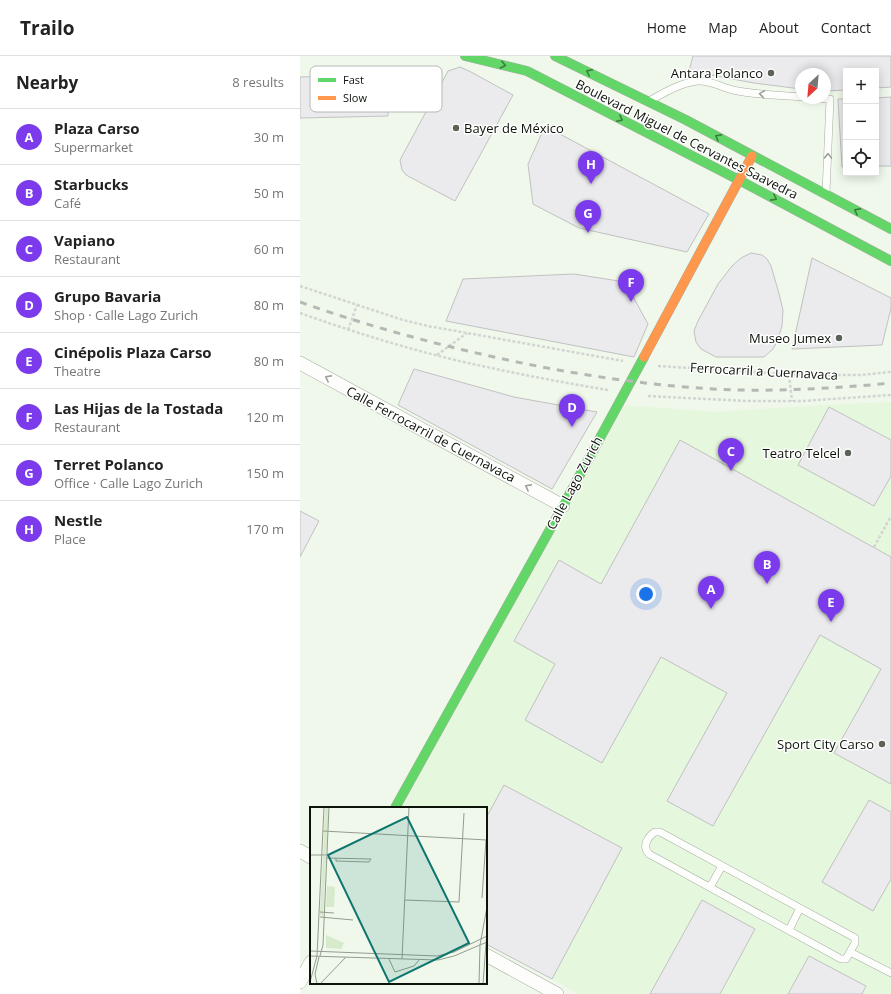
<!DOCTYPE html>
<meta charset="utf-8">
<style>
body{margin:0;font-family:"Open Sans",sans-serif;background:#f6f6f6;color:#222}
.controls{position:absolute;right:12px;top:12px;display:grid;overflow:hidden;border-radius:0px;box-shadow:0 2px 10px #0003}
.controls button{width:36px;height:36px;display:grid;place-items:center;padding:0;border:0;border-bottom:1px solid #e0e0e0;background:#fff;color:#222;font:20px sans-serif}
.compass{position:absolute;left:495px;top:12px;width:36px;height:36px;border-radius:50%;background:#fff;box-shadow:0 2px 10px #0003;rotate:206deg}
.you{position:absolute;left:346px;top:538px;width:14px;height:14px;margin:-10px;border:3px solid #fff;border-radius:50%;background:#1a73e8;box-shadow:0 0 0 6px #1a73e833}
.badge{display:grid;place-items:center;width:26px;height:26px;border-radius:50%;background:#7c3aed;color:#fff;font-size:13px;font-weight:700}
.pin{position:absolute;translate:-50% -33px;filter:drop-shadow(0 1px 2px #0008)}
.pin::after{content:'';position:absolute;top:21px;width:14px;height:12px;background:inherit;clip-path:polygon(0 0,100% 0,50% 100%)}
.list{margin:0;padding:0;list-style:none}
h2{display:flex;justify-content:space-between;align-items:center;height:52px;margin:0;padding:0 16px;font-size:17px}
h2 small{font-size:13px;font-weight:400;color:#767676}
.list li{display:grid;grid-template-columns:26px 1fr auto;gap:12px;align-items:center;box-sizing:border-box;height:56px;padding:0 16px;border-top:1px solid #e0e0e0}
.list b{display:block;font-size:15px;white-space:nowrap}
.list p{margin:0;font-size:13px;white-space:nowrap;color:#767676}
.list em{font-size:13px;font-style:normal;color:#767676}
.icon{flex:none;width:22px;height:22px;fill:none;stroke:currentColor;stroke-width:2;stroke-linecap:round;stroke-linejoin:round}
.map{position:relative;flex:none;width:591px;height:938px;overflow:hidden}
header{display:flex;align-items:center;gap:24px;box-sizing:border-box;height:56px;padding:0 20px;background:#fff;border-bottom:1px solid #e0e0e0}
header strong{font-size:19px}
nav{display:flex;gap:22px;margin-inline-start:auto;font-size:14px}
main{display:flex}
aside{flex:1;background:#fff}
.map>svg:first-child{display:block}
.built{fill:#e5f7dc}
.building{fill:#ebeaed;stroke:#c0c2c1}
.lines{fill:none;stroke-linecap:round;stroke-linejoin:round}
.lane-casing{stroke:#a5aca1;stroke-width:8}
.street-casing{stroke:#a5aca1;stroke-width:14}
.fast-casing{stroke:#a5aca1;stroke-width:10}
.slow-casing{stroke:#a5aca1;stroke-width:10}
.path{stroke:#d2d5d1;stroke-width:2.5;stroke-dasharray:3 2;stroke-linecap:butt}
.lane{stroke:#fdfefc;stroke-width:7}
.street{stroke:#fdfefc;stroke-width:13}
.fast{stroke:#63d668;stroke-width:9}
.slow{stroke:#ff974d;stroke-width:9}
.rail{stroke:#b6b8b5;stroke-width:3;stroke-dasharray:7 7;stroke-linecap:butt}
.oneway{stroke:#3c7e3d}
.oneway2{stroke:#9da09b}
.poi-dot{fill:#5b6358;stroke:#fff;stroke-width:1.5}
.labels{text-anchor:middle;stroke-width:3;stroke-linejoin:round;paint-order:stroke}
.poi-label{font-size:13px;fill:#0c1309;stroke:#fff;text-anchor:end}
.street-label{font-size:13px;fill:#0c1309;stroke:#fff}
.inset-road{fill:none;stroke:#949c91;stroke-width:1}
.view{fill:#0f766e;fill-opacity:0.15;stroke:#0f766e;stroke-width:2}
.inset-edge{fill:none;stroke:#0c1309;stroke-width:2}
.key{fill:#fff;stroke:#b6b8b5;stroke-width:1}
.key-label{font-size:11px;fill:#0c1309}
</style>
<header>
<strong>Trailo</strong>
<nav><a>Home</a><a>Map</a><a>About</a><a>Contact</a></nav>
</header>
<main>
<aside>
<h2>Nearby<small>8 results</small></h2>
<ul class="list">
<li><span class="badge">A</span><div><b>Plaza Carso</b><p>Supermarket</p></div><em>30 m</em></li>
<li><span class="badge">B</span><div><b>Starbucks</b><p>Café</p></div><em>50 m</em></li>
<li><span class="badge">C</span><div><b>Vapiano</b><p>Restaurant</p></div><em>60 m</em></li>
<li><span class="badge">D</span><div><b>Grupo Bavaria</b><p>Shop · Calle Lago Zurich</p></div><em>80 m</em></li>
<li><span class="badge">E</span><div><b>Cinépolis Plaza Carso</b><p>Theatre</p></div><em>80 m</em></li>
<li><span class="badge">F</span><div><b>Las Hijas de la Tostada</b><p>Restaurant</p></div><em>120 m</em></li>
<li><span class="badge">G</span><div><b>Terret Polanco</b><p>Office · Calle Lago Zurich</p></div><em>150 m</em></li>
<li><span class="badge">H</span><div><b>Nestle</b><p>Place</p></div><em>170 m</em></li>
</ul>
</aside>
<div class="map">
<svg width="591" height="938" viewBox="0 0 591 938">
<rect width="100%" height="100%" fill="#eff8eb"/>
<path class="built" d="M591 346V938H278L186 885V752H98L321 349 416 356 523 349Z"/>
<path class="building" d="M393 0H591V31L576 32V15H546V34L525 35V18H501V33L454 27 389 15Z
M160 11 171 16 213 39 155 145 106 119 102 114 100 104 148 15Z
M87 18 88 60 0 62V21Z
M591 41V110H576V42Z
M538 43H546V111H542Z
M245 70 409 158 387 196 279 172 233 148 228 108Z
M451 197 462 199 467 203 471 210 478 234 483 254 482 270 477 286 473 293 464 301H416L401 293 396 286 394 275 398 265 418 228 432 210 441 202Z
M512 202 591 242V252L582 289 492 293Z
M274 218 325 226 348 268 334 301 146 265 163 223Z
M114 313 214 341 297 356 252 433 98 349Z
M529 351 591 384V420L574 450 498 409Z
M380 384 591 501V728L534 697 581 613 520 579 413 770 367 745 427 637 361 601 302 707 225 664 255 608 214 585 259 504 301 528Z
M0 455 19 465 0 501Z
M204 729 322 792 252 923 186 888V762Z
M569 744 591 756V823L573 855 522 826Z
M402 844 455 873 420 938H350Z
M509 900 566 930 562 938H488Z"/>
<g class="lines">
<defs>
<path id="lane" d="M511 42 530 43 526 137
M351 44C365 36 381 27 397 25 411 24 420 31 433 34 455 39 479 39 501 41
M355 776H360L555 882V887L546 903H541L349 798C342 791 347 781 355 776Z
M410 831 422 810
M489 874 500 852
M550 896 591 917"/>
<path id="street" d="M0 307 263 450
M0 795 11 801
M186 899 257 938
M0 926 11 906"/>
<path id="fast" d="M165 0 227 15 439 124 591 205
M255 0 386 64 591 173
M95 752 263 450 344 301"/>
<path id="slow" d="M344 301 452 100"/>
</defs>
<use href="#lane" class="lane-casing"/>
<use href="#street" class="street-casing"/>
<use href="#fast" class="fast-casing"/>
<use href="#slow" class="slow-casing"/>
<path class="path" d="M0 230 103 264 128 270 323 305
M0 257C59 278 120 297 182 310 223 319 266 327 308 334
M48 274 57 249
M137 299 167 277
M358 310 503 319H560L591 316
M489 319 492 345
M348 340 447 345H503L591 339
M574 491 591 460"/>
<use href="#lane" class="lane"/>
<use href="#street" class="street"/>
<use href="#fast" class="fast"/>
<use href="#slow" class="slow"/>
<path class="rail" d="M0 246C79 274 160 295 242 311 306 323 372 332 437 334 488 335 540 332 591 327"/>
</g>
<defs><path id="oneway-chevron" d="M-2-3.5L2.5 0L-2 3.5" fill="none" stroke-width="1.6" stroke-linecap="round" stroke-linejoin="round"/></defs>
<g class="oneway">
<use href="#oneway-chevron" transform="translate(203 9) rotate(13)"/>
<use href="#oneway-chevron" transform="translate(289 16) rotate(-154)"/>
<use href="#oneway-chevron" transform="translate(320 63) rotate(27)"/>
<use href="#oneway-chevron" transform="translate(418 81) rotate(-151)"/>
<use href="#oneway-chevron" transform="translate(474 142) rotate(28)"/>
<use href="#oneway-chevron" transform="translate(557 155) rotate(-152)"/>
</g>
<g class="oneway2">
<use href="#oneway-chevron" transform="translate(462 38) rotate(-172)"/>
<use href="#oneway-chevron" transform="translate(528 100) rotate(-88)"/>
<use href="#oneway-chevron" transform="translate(28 322) rotate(-152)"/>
<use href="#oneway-chevron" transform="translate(228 431) rotate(-152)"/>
</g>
<g class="poi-dot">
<circle cx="471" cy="17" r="4"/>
<circle cx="156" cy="72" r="4"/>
<circle cx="539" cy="282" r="4"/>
<circle cx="548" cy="397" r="4"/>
<circle cx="582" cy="688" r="4"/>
</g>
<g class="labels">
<g class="poi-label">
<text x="463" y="22">Antara Polanco</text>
<text x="164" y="77" text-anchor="start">Bayer de México</text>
<text x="531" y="287">Museo Jumex</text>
<text x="540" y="402">Teatro Telcel</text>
<text x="574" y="693">Sport City Carso</text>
</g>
<g class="street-label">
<text transform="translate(387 83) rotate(27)" y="5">Boulevard Miguel de Cervantes Saavedra</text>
<text transform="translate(464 315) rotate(3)" y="5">Ferrocarril a Cuernavaca</text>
<text transform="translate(131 378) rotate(28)" y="5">Calle Ferrocarril de Cuernavaca</text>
<text transform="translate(274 427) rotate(-62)" y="5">Calle Lago Zurich</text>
</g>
</g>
<g transform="translate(10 751)">
<rect width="177" height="177" fill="#eff8eb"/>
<path d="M15 0H19L16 48H13ZM13 49H16L13 110 10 108ZM17 79 25 80 24 100H16ZM16 128 34 136 31 142 16 141Z" fill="#d7ebcc"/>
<path class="inset-road" d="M13 24 177 33M0 48H16M16 51 61 52 59 55 26 54V51M172 91 176 33M94 93 149 95 154 6M10 105 24 106M10 110 43 113M0 144 127 149 144 145 177 129M0 149 128 153 144 149 177 135M7 149 14 0M10 149 13 138 19 0M79 152 85 165 104 159 109 153M92 152 99 0M0 175 7 149M7 177 5 167 9 150M10 177 36 150M169 177 170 138 177 100M173 177 177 123"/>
<path class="view" d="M97 10 159 136 79 175 18 48Z"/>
<rect width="177" height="177" class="inset-edge"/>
</g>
<rect x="10" y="10" width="132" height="46" rx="6" class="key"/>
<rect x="18" y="22" width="18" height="4" fill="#63d668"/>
<rect x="18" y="40" width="18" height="4" fill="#ff974d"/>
<g class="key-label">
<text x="43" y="28">Fast</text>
<text x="43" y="46">Slow</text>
</g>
</svg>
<div class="controls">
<button>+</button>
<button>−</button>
<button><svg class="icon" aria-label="locate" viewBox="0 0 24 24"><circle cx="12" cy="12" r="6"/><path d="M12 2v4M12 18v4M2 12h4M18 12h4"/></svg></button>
</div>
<svg class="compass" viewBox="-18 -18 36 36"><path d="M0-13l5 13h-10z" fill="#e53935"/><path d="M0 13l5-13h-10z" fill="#767676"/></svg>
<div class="you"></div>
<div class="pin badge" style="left:411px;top:553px">A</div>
<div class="pin badge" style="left:467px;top:528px">B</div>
<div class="pin badge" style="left:431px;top:415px">C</div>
<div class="pin badge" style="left:272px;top:371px">D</div>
<div class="pin badge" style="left:531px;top:566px">E</div>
<div class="pin badge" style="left:331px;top:246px">F</div>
<div class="pin badge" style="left:288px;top:177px">G</div>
<div class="pin badge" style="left:291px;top:128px">H</div>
</div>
</main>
